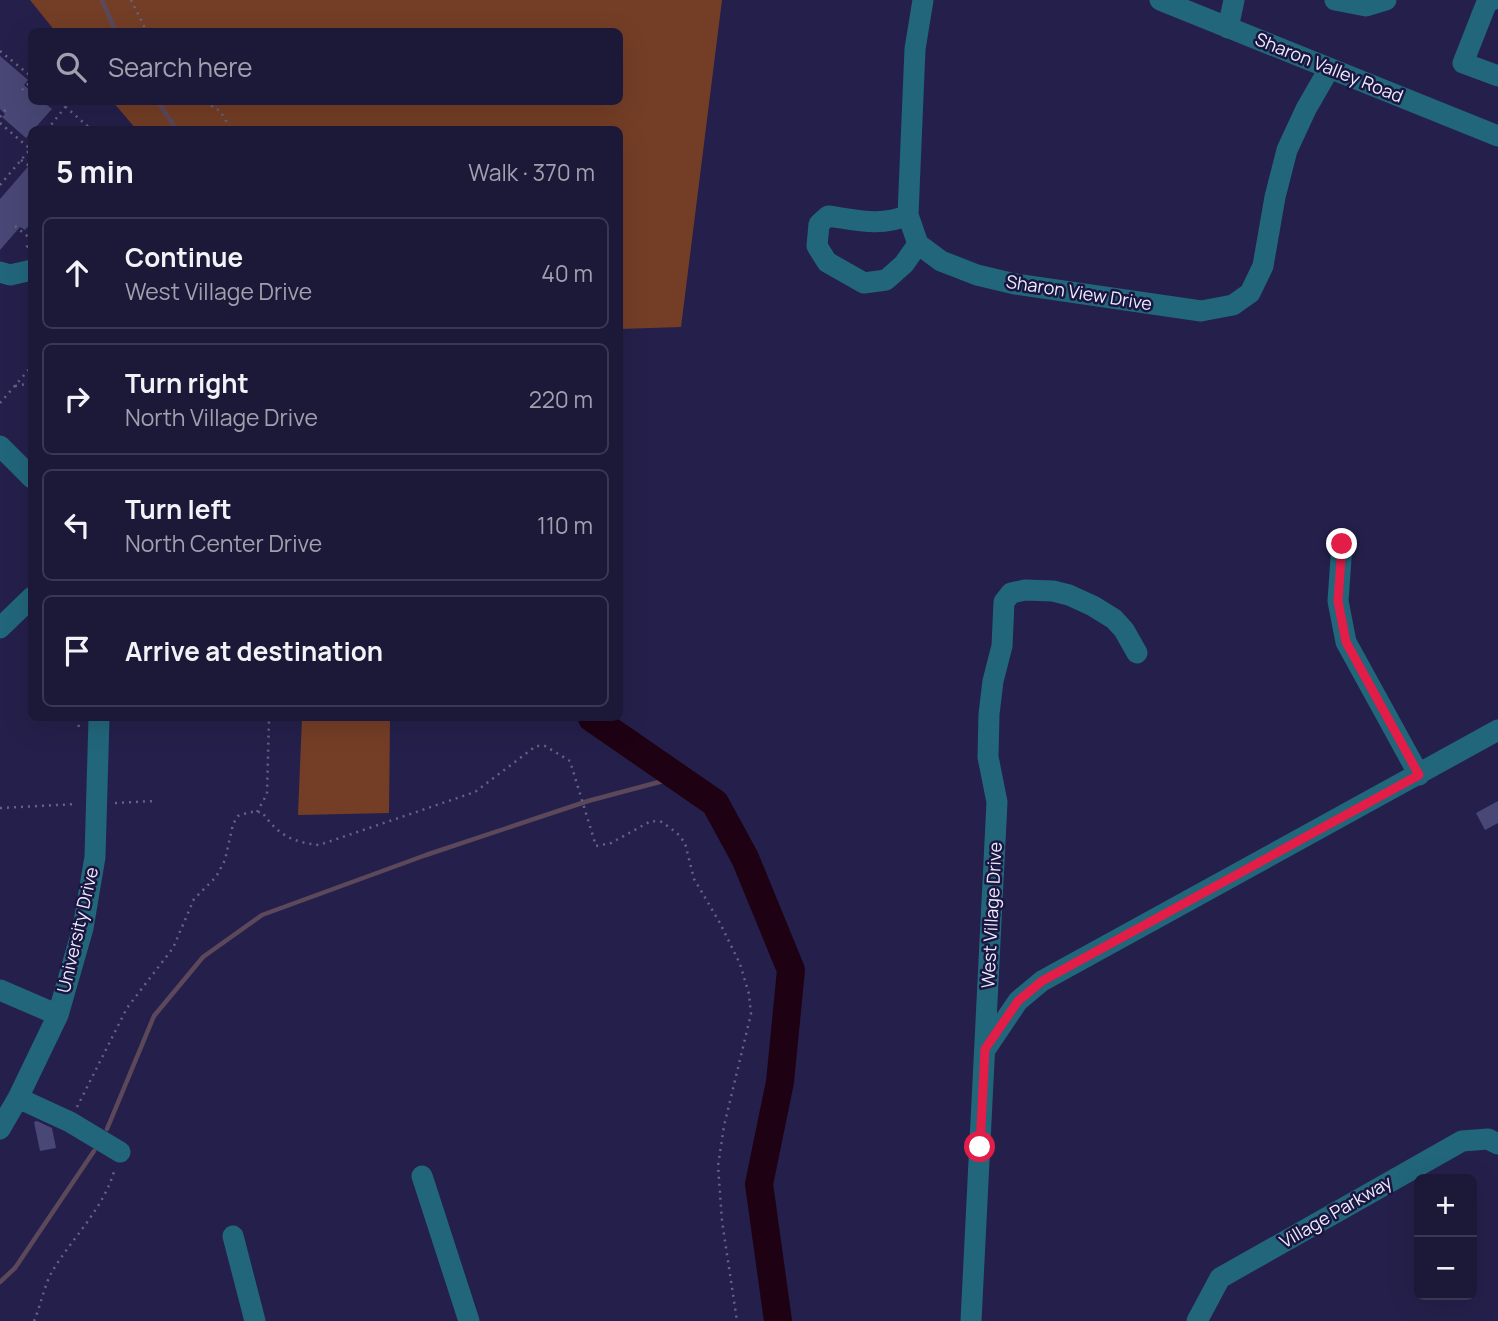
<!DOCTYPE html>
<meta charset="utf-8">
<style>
body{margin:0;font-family:Manrope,sans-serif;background:#282543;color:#f1f3f6}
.controls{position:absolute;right:21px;bottom:21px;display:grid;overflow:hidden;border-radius:10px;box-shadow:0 7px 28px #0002}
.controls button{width:63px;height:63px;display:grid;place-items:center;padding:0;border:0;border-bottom:2px solid #393753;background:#1b1838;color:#f1f3f6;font:35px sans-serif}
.stop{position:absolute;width:21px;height:21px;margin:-16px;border:5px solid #e11d48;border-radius:50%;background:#fff}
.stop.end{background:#e11d48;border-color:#fff;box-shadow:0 2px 7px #0008}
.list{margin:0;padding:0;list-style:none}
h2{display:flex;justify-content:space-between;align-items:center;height:91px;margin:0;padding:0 28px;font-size:30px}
h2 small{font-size:23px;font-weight:400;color:#a0a0ae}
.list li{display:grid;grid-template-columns:46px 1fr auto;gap:21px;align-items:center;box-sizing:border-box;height:112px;margin:0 14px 14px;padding:0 14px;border:2px solid #393753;border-radius:10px}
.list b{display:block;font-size:26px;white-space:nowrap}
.list p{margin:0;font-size:23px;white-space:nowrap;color:#a0a0ae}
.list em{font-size:23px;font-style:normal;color:#a0a0ae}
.icon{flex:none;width:38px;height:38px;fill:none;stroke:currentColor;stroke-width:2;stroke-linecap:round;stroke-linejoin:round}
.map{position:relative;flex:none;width:1498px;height:1321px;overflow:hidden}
.search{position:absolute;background:#1b1838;box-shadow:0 7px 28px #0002;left:28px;top:28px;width:595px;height:77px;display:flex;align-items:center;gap:18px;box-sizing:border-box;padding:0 24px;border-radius:10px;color:#a0a0ae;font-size:26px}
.panel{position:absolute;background:#1b1838;box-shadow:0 7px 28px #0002;left:28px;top:126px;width:595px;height:595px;border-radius:10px}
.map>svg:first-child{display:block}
.green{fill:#743e26}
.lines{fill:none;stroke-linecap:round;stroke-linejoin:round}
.stream{stroke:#5c485a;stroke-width:4.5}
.river{stroke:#1f0114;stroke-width:28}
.building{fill:#494776}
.path{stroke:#656386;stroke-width:2.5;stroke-dasharray:2 5;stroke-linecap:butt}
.minor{stroke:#22667c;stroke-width:21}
.route{stroke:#e11d48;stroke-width:9}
.labels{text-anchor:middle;stroke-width:5;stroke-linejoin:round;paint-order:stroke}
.street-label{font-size:18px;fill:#ebecfd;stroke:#1b1640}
</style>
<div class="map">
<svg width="1498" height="1321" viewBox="0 0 1498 1321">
<rect width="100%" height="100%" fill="#24204b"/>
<path class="green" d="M30 0H722L681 327 620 329V130L136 129 113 102H620V32L55 31Z
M302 718H390L389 813 298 815Z"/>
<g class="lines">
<path class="stream" d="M102 0 116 32
M158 102 177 130
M107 1129 154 1016 203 957 262 915 426 855 588 801 678 777
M0 1282 15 1268 94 1151"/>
<path class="river" d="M592 718 715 803 745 858 791 970 780 1082 759 1184 778 1321"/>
</g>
<path class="building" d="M0 56 28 80 24 85 32 92V102H43L52 109 26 138 2 117 5 114 0 109Z
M32 162V222L25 230 20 227 0 250V199Z
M1498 801V823L1485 830 1476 813Z
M37 1121 52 1128 56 1148 40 1151 34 1122Z"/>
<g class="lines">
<path class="path" d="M131 0 147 32
M0 51 32 77
M22 90 32 80
M60 102 92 130
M205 102 220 111 232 130
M0 117 6 109
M0 123 29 148
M47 130 66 106
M21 160 32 168
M0 185 32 147
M15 226 32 240
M32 241 27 246 32 250
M15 386 32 383
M0 403 32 366
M78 718 79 730
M115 803 155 801
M0 808 77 804
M257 812 267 794 269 718
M77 1107 127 1008 173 948 194 899 216 877 225 860 233 824 238 816 250 812H262C278 835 292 842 319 845L475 792 536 746H545L570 761 596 846 611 843 651 821 662 822 677 833 685 843 694 879 720 923 740 964 749 994 751 1014 724 1126 718 1166 722 1221 737 1321
M34 1321C41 1305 44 1285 53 1270 73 1237 105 1207 115 1168"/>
<path class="minor" d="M923 0 915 49 908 215 918 244 941 261 977 275 1015 284 1201 311 1233 305 1250 293 1263 266 1275 197 1287 150 1306 109 1329 69
M1160 0 1498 136
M1335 0 1366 6 1386 0
M1492 0 1487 2 1463 63 1498 76
M1228 28 1234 0
M908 215C882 227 856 220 828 216L819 224 817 246 827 262 864 283 886 280 904 264 918 244
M0 272 10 275 32 270
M0 446 32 478
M1342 544 1338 601 1346 642 1419 775
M0 628 32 597
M0 990 58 1015
M985 1050 1018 1001 1042 981 1498 730
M18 1098 70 1122 120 1152
M0 1129 18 1098 58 1015 83 928 95 857 99 718
M422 1176 469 1321
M233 1236 255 1321
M971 1321 997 802 988 757 989 714 993 681 1002 646 1004 602 1011 593 1025 590 1053 591 1069 595 1093 606 1114 619 1124 630 1137 653
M1197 1321 1220 1278 1462 1141 1488 1139 1498 1144"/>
</g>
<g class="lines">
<path class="route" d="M980 1147 985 1049 1018 1001 1042 981 1419 775 1346 642 1338 601 1342 544"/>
</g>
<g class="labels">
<g class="street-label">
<text transform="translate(1329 68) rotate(22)" y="6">Sharon Valley Road</text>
<text transform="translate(1079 293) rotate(9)" y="6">Sharon View Drive</text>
<text transform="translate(992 915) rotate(-87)" y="6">West Village Drive</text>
<text transform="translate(78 930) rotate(-77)" y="6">University Drive</text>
<text transform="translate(1336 1212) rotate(-30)" y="6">Village Parkway</text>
</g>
</g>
</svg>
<div class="controls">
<button>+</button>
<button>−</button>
</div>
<div class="stop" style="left:980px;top:1147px"></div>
<div class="stop end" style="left:1342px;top:544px"></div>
<div class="search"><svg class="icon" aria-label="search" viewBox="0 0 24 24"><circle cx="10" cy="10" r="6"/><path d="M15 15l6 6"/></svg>Search here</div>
<section class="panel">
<h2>5 min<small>Walk · 370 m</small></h2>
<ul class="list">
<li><svg class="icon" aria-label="ahead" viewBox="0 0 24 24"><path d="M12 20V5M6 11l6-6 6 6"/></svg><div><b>Continue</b><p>West Village Drive</p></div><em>40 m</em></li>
<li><svg class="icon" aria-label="right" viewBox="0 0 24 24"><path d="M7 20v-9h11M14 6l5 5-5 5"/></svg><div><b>Turn right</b><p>North Village Drive</p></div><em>220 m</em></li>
<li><svg class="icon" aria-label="left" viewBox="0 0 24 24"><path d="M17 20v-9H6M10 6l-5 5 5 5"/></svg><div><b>Turn left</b><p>North Center Drive</p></div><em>110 m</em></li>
<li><svg class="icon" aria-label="arrive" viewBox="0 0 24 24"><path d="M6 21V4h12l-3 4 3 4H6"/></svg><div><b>Arrive at destination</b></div></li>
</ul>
</section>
</div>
